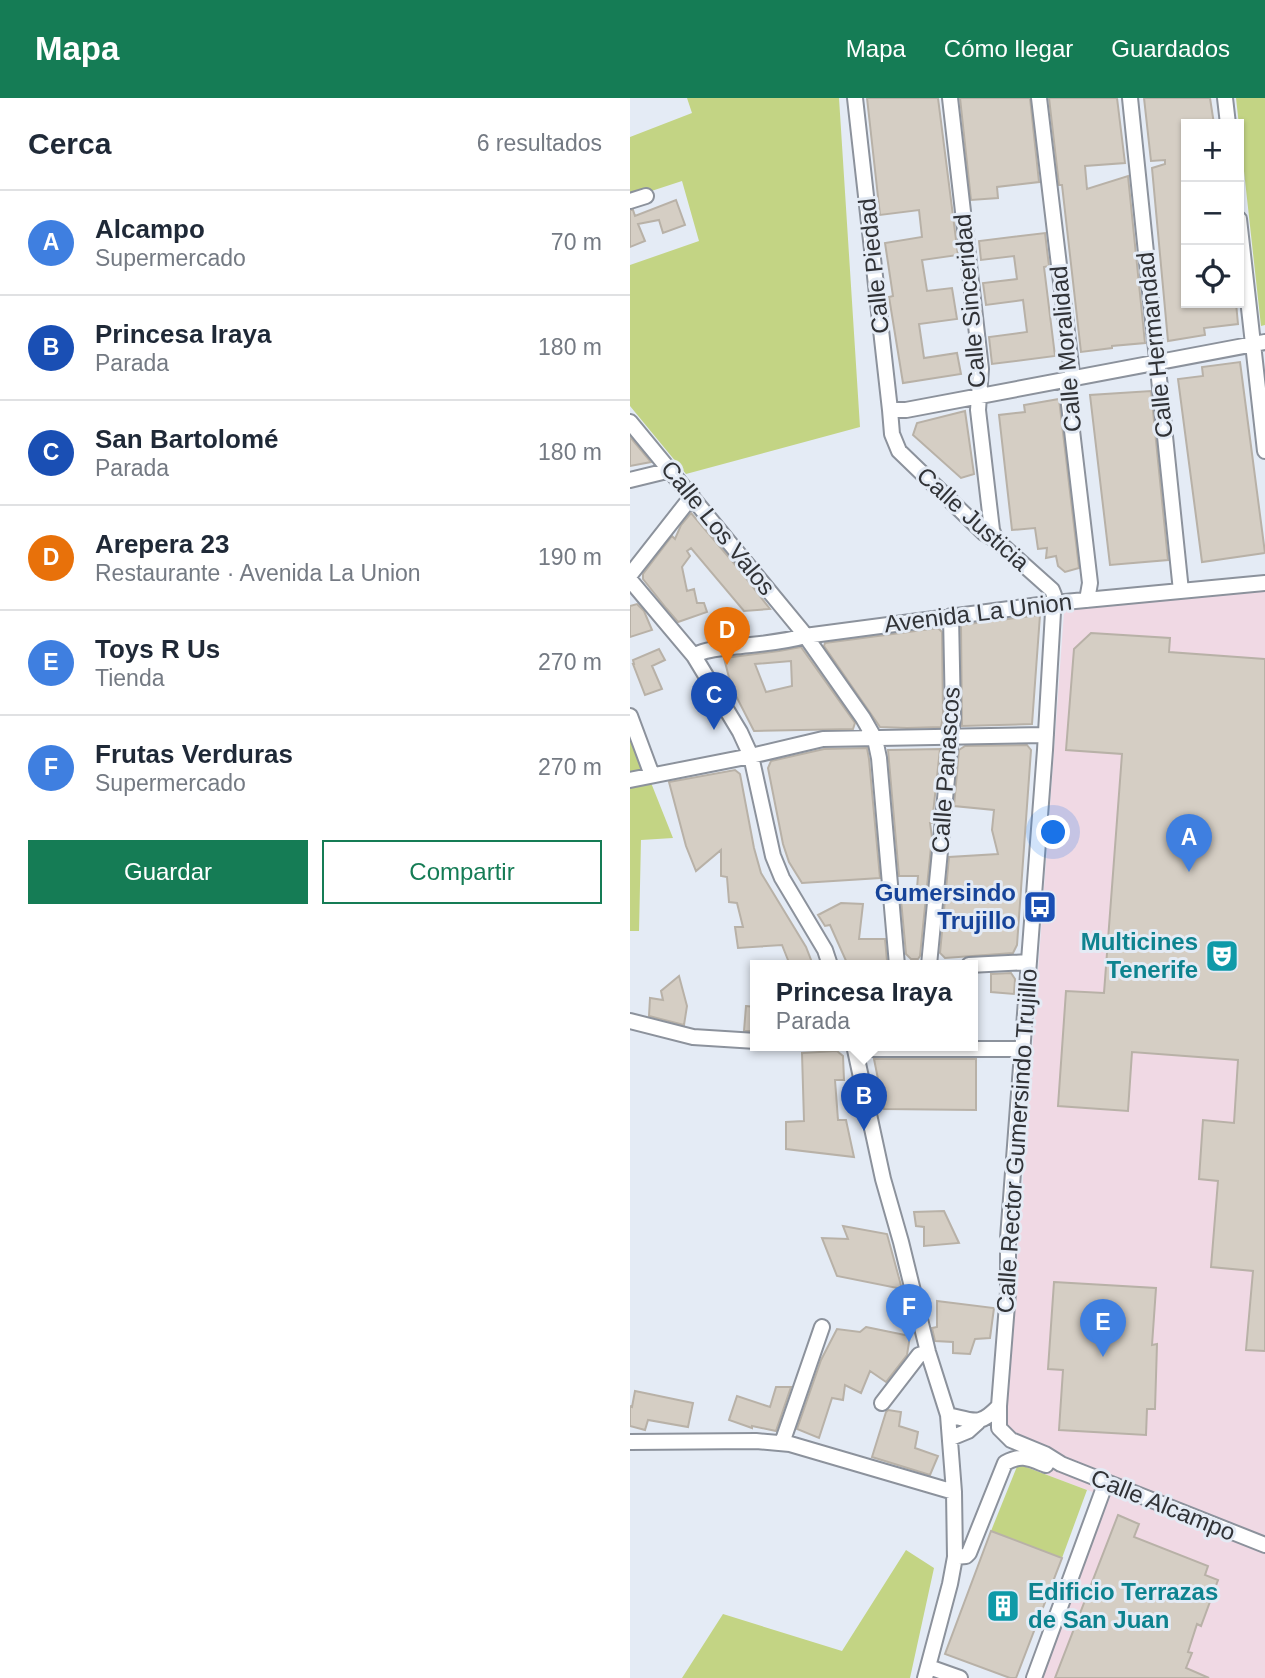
<!DOCTYPE html>
<html lang="es">
<meta charset="utf-8">
<style>
body{margin:0;font-family:Helvetica,sans-serif;background:#f6f6f7;color:#1f2937}
.controls{position:absolute;right:21px;top:21px;display:grid;overflow:hidden;border-radius:0px;box-shadow:0 2px 5px #0004}
.controls button{width:63px;height:63px;display:grid;place-items:center;padding:0;border:0;border-bottom:2px solid #e0e1e3;background:#fff;color:#1f2937;font:35px sans-serif}
.you{position:absolute;left:424px;top:735px;width:24px;height:24px;margin:-18px;border:5px solid #fff;border-radius:50%;background:#1a73e8;box-shadow:0 0 0 10px #1a73e833}
.badge{display:grid;place-items:center;width:46px;height:46px;border-radius:50%;background:#157c55;color:#fff;font-size:23px;font-weight:700}
.pin{position:absolute;translate:-50% -58px;filter:drop-shadow(0 2px 4px #0008)}
.pin::after{content:'';position:absolute;top:37px;width:24px;height:21px;background:inherit;clip-path:polygon(0 0,100% 0,50% 100%)}
.popup{position:absolute;left:120px;top:862px;width:228px;height:91px;box-sizing:border-box;display:grid;place-content:center;border-radius:0px;background:#fff;filter:drop-shadow(0 2px 5px #0005);font-size:23px;white-space:nowrap;color:#747a83}
.popup b{font-size:26px;color:#1f2937}
.popup::after{content:'';position:absolute;left:50%;top:100%;margin-left:-14px;border:14px solid transparent;border-top-color:#fff}
.list{margin:0;padding:0;list-style:none}
h2{display:flex;justify-content:space-between;align-items:center;height:91px;margin:0;padding:0 28px;font-size:30px}
h2 small{font-size:23px;font-weight:400;color:#747a83}
.list li{display:grid;grid-template-columns:46px 1fr auto;gap:21px;align-items:center;box-sizing:border-box;height:105px;padding:0 28px;border-top:2px solid #e0e1e3}
.list b{display:block;font-size:26px;white-space:nowrap}
.list p{margin:0;font-size:23px;white-space:nowrap;color:#747a83}
.list em{font-size:23px;font-style:normal;color:#747a83}
.actions{display:flex;gap:14px;padding:21px 28px}
.actions a{flex:1;padding:16px 0;border:2px solid #157c55;border-radius:0px;text-align:center;font-size:24px;color:#157c55}
.actions .main{background:#157c55;color:#fff}
.icon{flex:none;width:38px;height:38px;fill:none;stroke:currentColor;stroke-width:2;stroke-linecap:round;stroke-linejoin:round}
.map{position:relative;flex:none;width:635px;height:1580px;overflow:hidden}
header{display:flex;align-items:center;gap:42px;box-sizing:border-box;height:98px;padding:0 35px;background:#157c55;color:#fff}
header strong{font-size:33px}
nav{display:flex;gap:38px;margin-inline-start:auto;font-size:24px}
main{display:flex}
aside{flex:1;background:#fff}
.map>svg:first-child{display:block}
.commercial{fill:#f0d9e4}
.green{fill:#c3d484}
.building{fill:#d5cec4;stroke:#b8b1a7;stroke-width:2;fill-rule:evenodd}
.lines{fill:none;stroke-linecap:round;stroke-linejoin:round}
.street-casing{stroke:#8c929c;stroke-width:18}
.street{stroke:#fff;stroke-width:14}
.labels{text-anchor:middle;stroke-width:6;stroke-linejoin:round;paint-order:stroke}
.street-label{font-size:24px;fill:#313337;stroke:#e4ebf5}
.transit-label{font-size:24px;font-weight:bold;fill:#164399;stroke:#e4ebf5;text-anchor:end}
.culture-label{font-size:24px;font-weight:bold;fill:#0d838f;stroke:#e4ebf5;text-anchor:end}
</style>
<header>
<strong>Mapa</strong>
<nav><a>Mapa</a><a>Cómo llegar</a><a>Guardados</a></nav>
</header>
<main>
<aside>
<h2>Cerca<small>6 resultados</small></h2>
<ul class="list">
<li><span class="badge" style="background:#3f7fe0">A</span><div><b>Alcampo</b><p>Supermercado</p></div><em>70 m</em></li>
<li><span class="badge" style="background:#1a4fb4">B</span><div><b>Princesa Iraya</b><p>Parada</p></div><em>180 m</em></li>
<li><span class="badge" style="background:#1a4fb4">C</span><div><b>San Bartolomé</b><p>Parada</p></div><em>180 m</em></li>
<li><span class="badge" style="background:#e8710a">D</span><div><b>Arepera 23</b><p>Restaurante · Avenida La Union</p></div><em>190 m</em></li>
<li><span class="badge" style="background:#3f7fe0">E</span><div><b>Toys R Us</b><p>Tienda</p></div><em>270 m</em></li>
<li><span class="badge" style="background:#3f7fe0">F</span><div><b>Frutas Verduras</b><p>Supermercado</p></div><em>270 m</em></li>
</ul>
<div class="actions"><a class="main">Guardar</a><a>Compartir</a></div>
</aside>
<div class="map">
<svg width="635" height="1580" viewBox="0 0 635 1580">
<rect width="100%" height="100%" fill="#e4ebf5"/>
<path class="commercial" d="M635 482V1580H401L468 1396 388 1366 375 1331 435 500Z"/>
<path class="green" d="M57 0H209L230 329 56 376 0 308V167L69 143 52 83 0 100V39L62 15Z
M606 0H635V227L631 228Z
M0 632 43 740 11 742 9 833H0Z
M388 1366 457 1392 432 1460 361 1433Z
M276 1452 304 1470 280 1580H52L93 1516 212 1553Z"/>
<path class="building" d="M237 0H308L328 157 292 162 297 193 322 190 327 221 289 226 294 260 327 255 331 276 273 285 259 199 263 198 255 145 292 139 289 112 250 117Z
M330 0H400L409 84 367 89 368 100 341 102Z
M419 0H487L495 65 455 68 457 91 498 78 515 245 482 248V250L451 254 432 87H429Z
M514 0H580L584 26H556V205H606L608 226 574 230 575 237 538 243 522 70 535 66V62L521 63Z
M46 102 55 127 33 135 29 122 8 126 15 143 0 149V112H3L5 118Z
M415 135 419 168 414 169 425 258 362 266 359 239 397 234 393 202 356 207 353 185 387 181 384 158 351 162 349 143Z
M610 264 635 455 572 464 548 281 573 278 572 269Z
M521 293 538 462 480 467 460 297Z
M429 301 449 470 435 474 428 468 426 458 416 460 417 450 408 451 405 430 382 432 369 317 395 314 394 307Z
M335 313 344 376 331 380 283 337 287 325Z
M0 339 21 364 0 368Z
M61 415 108 470 140 511 114 513 61 450 57 453 60 458 52 469 57 493 64 491 67 505H74L77 514 48 524 36 510 13 481V476L42 438 45 441 51 427Z
M7 506 14 513 22 532 0 539V508Z
M410 517 402 626 332 628 331 527Z
M308 530 312 534 313 618 311 629 277 630 250 629 194 548 195 545Z
M461 535 540 540 539 554 635 561V1253L616 1252 623 1173 581 1169 588 1083 569 1081 573 1022 604 1025 608 962 502 954 498 1013 428 1008 436 893 474 895 492 656 436 652 444 551Z
M171 549 225 625 223 631 124 633 104 594 103 595 94 560 149 553ZM161 563 162 588 136 594 125 566Z
M29 551 35 562 22 568 32 591 15 597 3 566H4L3 562Z
M397 647 401 652 387 847 383 855 315 860 310 855 319 759 368 756 362 732 364 712 324 708 329 652 335 648Z
M237 650 239 661 250 780 172 785 159 764 153 746 138 670 141 663 194 651Z
M310 651 302 725H300L302 739 290 858 288 861H281L276 856 271 802H286L288 778H269L258 652Z
M105 672 110 676 124 750 131 775 176 849 183 867H160L152 847 108 850 105 829H113L107 805 99 804 97 779 91 778V752L66 773 56 748 39 684Z
M211 805 233 806 229 841H255L257 863 217 865 200 827 195 828 188 817Z
M381 875 385 881 384 896 361 894V876Z
M49 878 57 908 54 927 19 918 20 900 33 902 31 893Z
M116 908 125 909V933H114Z
M207 953 213 958 214 982H205L208 1022H216L224 1059 156 1051V1024L174 1023 172 955Z
M244 961H346V1012L254 1011Z
M314 1113 329 1145 294 1148V1129L286 1128 284 1114Z
M213 1128 257 1136 272 1191 207 1178 192 1140 218 1141Z
M424 1184 526 1190 522 1247 527 1246 525 1311H517L516 1337 429 1332 433 1272 418 1271Z
M307 1203 364 1210 360 1240 345 1241 340 1256 323 1255V1244L305 1243 302 1230 307 1229Z
M236 1229 280 1238 277 1257 256 1284 240 1273 231 1295 215 1287 213 1302 202 1300 189 1340 167 1331 191 1262 207 1231 230 1234Z
M146 1289H161L146 1333 122 1328V1330L99 1322 107 1298 140 1309Z
M5 1293 63 1305 58 1329 18 1322 15 1332 0 1328V1308L2 1309Z
M258 1312 271 1314 269 1328 288 1334 285 1350 308 1358 300 1377 242 1359 256 1314Z
M488 1417 509 1426 504 1439 578 1468 575 1477 588 1482 571 1528 567 1526 558 1554 562 1555 556 1570 579 1580H425Z
M361 1433 432 1460 386 1580H380L315 1556Z"/>
<g class="lines">
<defs>
<path id="street" d="M225 0 260 312 262 336 269 353 354 435 366 442 422 492 424 497 415 652 378 1140V1194L369 1308V1330L381 1342 415 1356 431 1366 635 1447
M320 0 351 271 348 312 362 432 366 442
M409 0 442 276 437 290 460 485 457 502
M500 0 551 493
M595 0 598 26
M0 103 16 98
M609 121 635 353
M260 312H276L635 244
M0 324 172 533 233 620 245 641 249 660 267 867
M0 382 41 372
M0 477 62 398
M0 482 64 558 110 634 121 658 143 758 152 780 195 852 200 867
M64 558C74 551 89 551 102 549 126 546 151 545 175 538L424 505 635 485
M0 618 22 677
M0 682 121 658 193 641 416 637
M299 867 323 618 321 518
M339 867 399 864
M0 923 63 939 126 943
M224 947 253 1081 271 1144 298 1254 318 1317 324 1394 325 1459 320 1486 295 1580
M225 951H393
M252 1305 289 1257 298 1254
M318 1317C345 1323 349 1329 369 1308
M321 1340 338 1333 348 1324
M0 1344 126 1343 160 1346 324 1394
M152 1345 192 1229
M325 1459 336 1458 339 1455 375 1365C392 1356 398 1360 416 1367
M299 1569 330 1580
M404 1580 476 1384"/>
</defs>
<use href="#street" class="street-casing"/>
<use href="#street" class="street"/>
</g>
<defs>
<symbol id="bus-square" viewBox="-11 -11 22 22"><rect x="-9" y="-9" width="18" height="18" rx="4" fill="#1a4fb4" stroke="#e4ebf5"/><path d="M-5-6H5V4H4V6H2V4H-2V6H-4V4H-5ZM-3.5-4V0h7V-4ZM-3.5 1.2v1.5H-2V1.2ZM2 1.2v1.5H3.5V1.2Z" fill="#fff"/></symbol>
<symbol id="theatre-square" viewBox="-11 -11 22 22"><rect x="-9" y="-9" width="18" height="18" rx="4" fill="#0f9aa8" stroke="#e4ebf5"/><path d="M-5-5.5Q0-4 5-5.5V0Q5 5 0 6Q-5 5-5 0ZM-3.3-2.5H-1v1.5H-3.3ZM1-2.5H3.3v1.5H1ZM-2.8 1Q0 5.5 2.8 1Z" fill="#fff"/></symbol>
<symbol id="building-square" viewBox="-11 -11 22 22"><rect x="-9" y="-9" width="18" height="18" rx="4" fill="#0f9aa8" stroke="#e4ebf5"/><path d="M-4-6H4V6H1V3H-1V6H-4ZM-2.5-4.3h1.7v1.8h-1.7ZM.8-4.3h1.7v1.8H.8ZM-2.5-1h1.7V.8h-1.7ZM.8-1h1.7V.8H.8Z" fill="#fff"/></symbol>
</defs>
<g fill-rule="evenodd">
<use href="#bus-square" x="391" y="790" width="38" height="38"/>
<use href="#theatre-square" x="573" y="839" width="38" height="38"/>
<use href="#building-square" x="354" y="1489" width="38" height="38"/>
</g>
<g class="labels">
<g class="street-label">
<text transform="translate(244 168) rotate(-96)" y="8">Calle Piedad</text>
<text transform="translate(340 203) rotate(-95)" y="8">Calle Sinceridad</text>
<text transform="translate(525 247) rotate(-96)" y="8">Calle Hermandad</text>
<text transform="translate(436 251) rotate(-95)" y="8">Calle Moralidad</text>
<text transform="translate(343 421) rotate(42)" y="8">Calle Justicia</text>
<text transform="translate(88 430) rotate(51)" y="8">Calle Los Valos</text>
<text transform="translate(348 515) rotate(-7)" y="8">Avenida La Union</text>
<text transform="translate(316 672) rotate(-86)" y="8">Calle Panascos</text>
<text transform="translate(387 1043) rotate(-86)" y="8">Calle Rector Gumersindo Trujillo</text>
<text transform="translate(533 1407) rotate(22)" y="8">Calle Alcampo</text>
</g>
<g class="transit-label">
<text x="386" y="803">Gumersindo<tspan x="386" dy="28">Trujillo</tspan></text>
</g>
<g class="culture-label">
<text x="568" y="852">Multicines<tspan x="568" dy="28">Tenerife</tspan></text>
<text x="398" y="1502" text-anchor="start">Edificio Terrazas<tspan x="398" dy="28">de San Juan</tspan></text>
</g>
</g>
</svg>
<div class="controls">
<button>+</button>
<button>−</button>
<button><svg class="icon" aria-label="locate" viewBox="0 0 24 24"><circle cx="12" cy="12" r="6"/><path d="M12 2v4M12 18v4M2 12h4M18 12h4"/></svg></button>
</div>
<div class="you"></div>
<div class="pin badge" style="left:559px;top:774px;background:#3f7fe0">A</div>
<div class="pin badge" style="left:234px;top:1033px;background:#1a4fb4">B</div>
<div class="popup"><b>Princesa Iraya</b>Parada</div>
<div class="pin badge" style="left:84px;top:632px;background:#1a4fb4">C</div>
<div class="pin badge" style="left:97px;top:567px;background:#e8710a">D</div>
<div class="pin badge" style="left:473px;top:1259px;background:#3f7fe0">E</div>
<div class="pin badge" style="left:279px;top:1244px;background:#3f7fe0">F</div>
</div>
</main>
